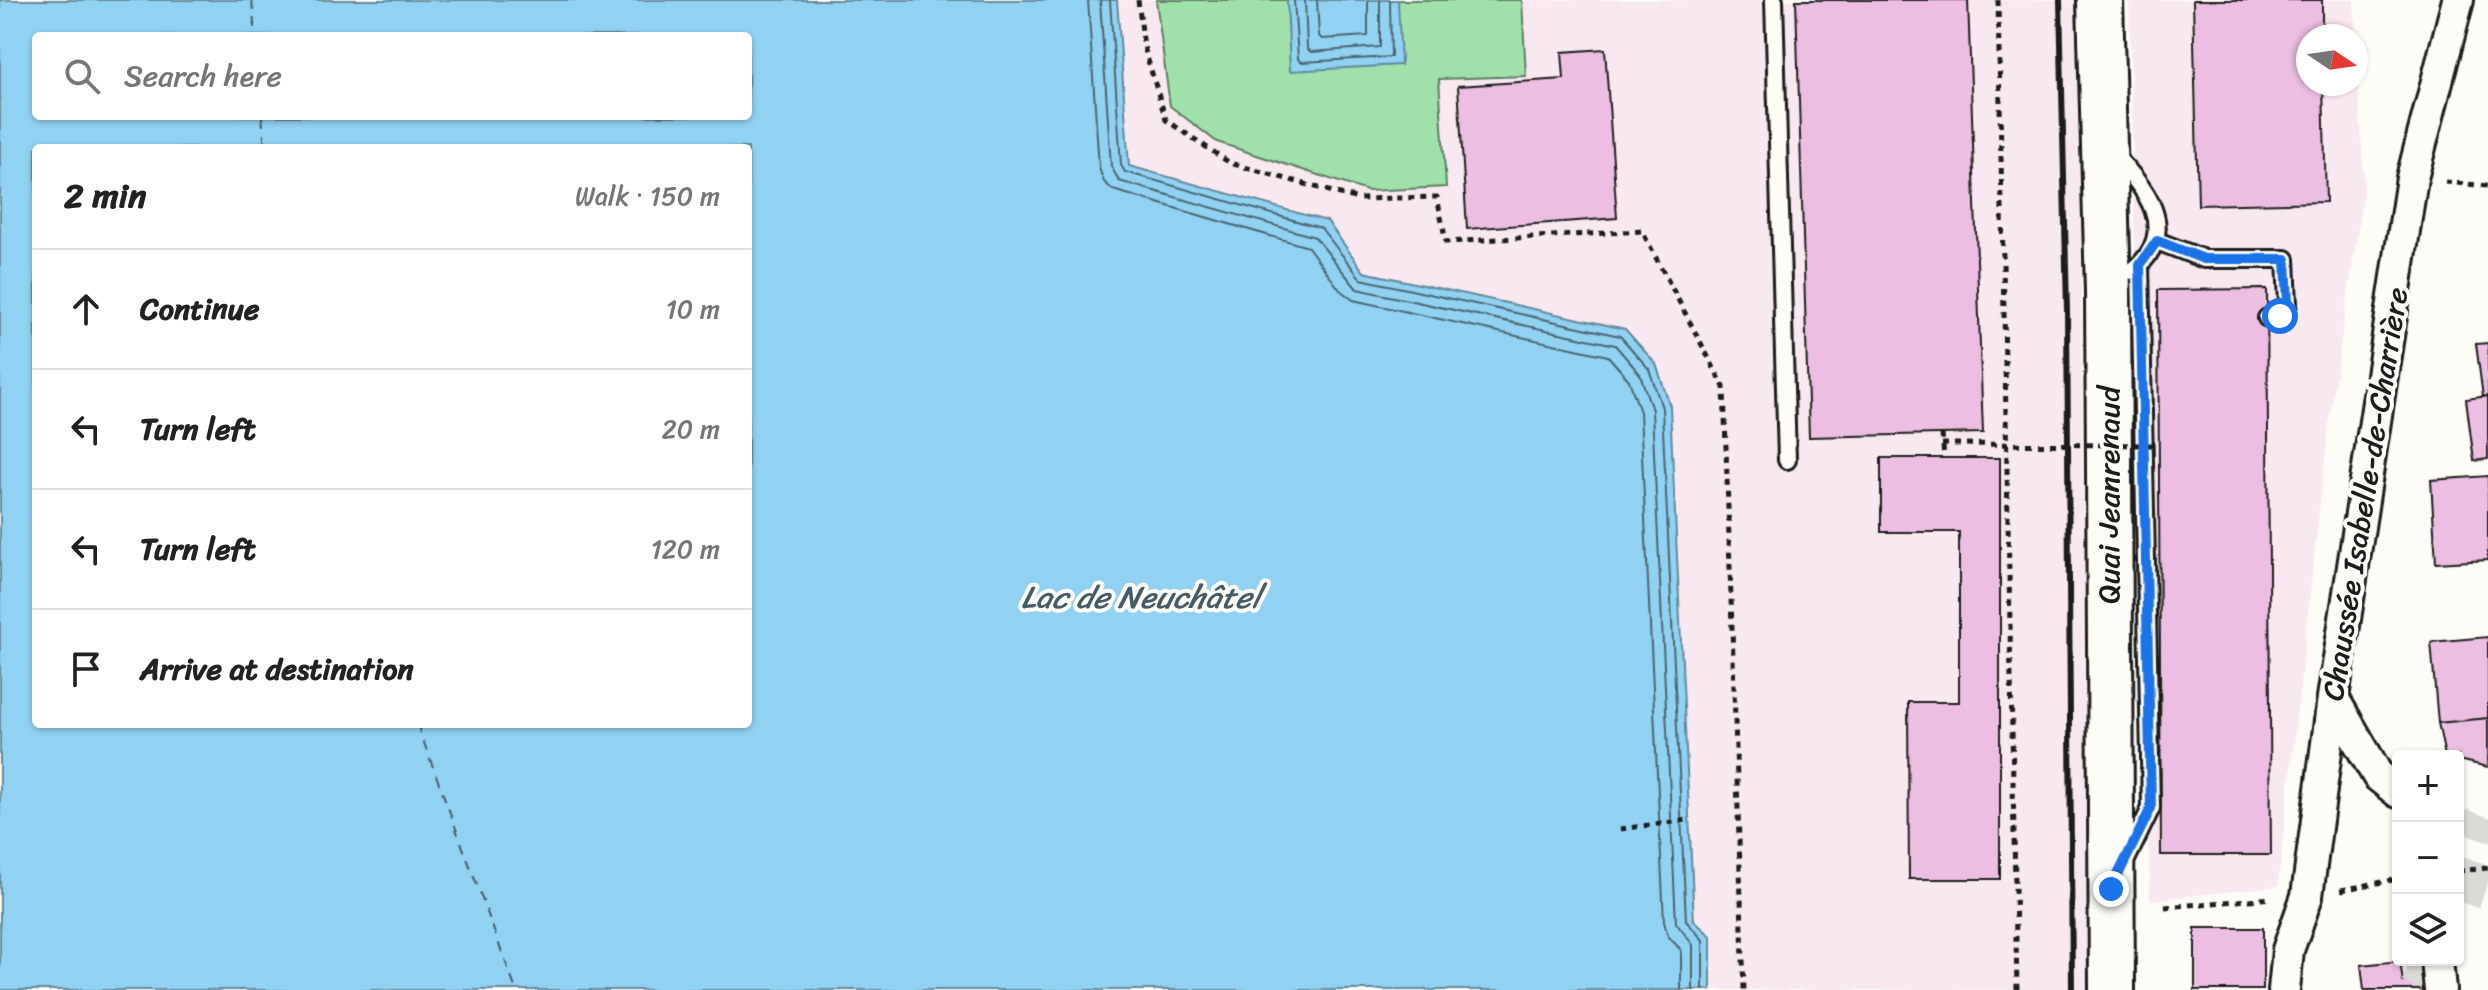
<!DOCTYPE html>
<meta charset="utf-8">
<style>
body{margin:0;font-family:Sriracha,sans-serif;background:#f2f2f2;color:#222}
.controls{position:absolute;right:24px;bottom:24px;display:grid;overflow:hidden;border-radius:8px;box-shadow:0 2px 6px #0004}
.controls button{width:72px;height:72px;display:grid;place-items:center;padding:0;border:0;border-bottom:2px solid #e0e0e0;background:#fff;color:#222;font:40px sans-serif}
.compass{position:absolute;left:2296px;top:24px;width:72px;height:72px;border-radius:50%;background:#fff;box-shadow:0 2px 6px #0004;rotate:103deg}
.stop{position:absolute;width:24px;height:24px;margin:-18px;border:6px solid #1a73e8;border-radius:50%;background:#fff}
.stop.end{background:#1a73e8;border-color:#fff;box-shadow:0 2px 8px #0008}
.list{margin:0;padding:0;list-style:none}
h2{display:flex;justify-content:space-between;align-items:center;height:104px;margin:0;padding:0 32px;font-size:34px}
h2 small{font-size:26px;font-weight:400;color:#767676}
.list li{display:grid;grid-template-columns:52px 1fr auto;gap:24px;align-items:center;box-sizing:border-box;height:120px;padding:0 32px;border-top:2px solid #e0e0e0}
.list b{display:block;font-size:30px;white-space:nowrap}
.list em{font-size:26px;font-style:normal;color:#767676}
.icon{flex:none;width:44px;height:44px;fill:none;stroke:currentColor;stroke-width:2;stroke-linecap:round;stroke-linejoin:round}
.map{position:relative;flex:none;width:2488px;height:990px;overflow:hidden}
.search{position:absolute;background:#fff;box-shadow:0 2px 6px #0004;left:32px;top:32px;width:720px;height:88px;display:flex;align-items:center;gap:20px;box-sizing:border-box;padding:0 28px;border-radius:8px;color:#767676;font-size:30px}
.panel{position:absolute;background:#fff;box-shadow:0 2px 6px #0004;left:32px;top:144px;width:720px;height:584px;border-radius:8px}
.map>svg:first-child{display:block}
.built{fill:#f8e9f0}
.green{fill:#a0e1ab;stroke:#5e7e64;stroke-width:2}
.water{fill:#91d2f2;stroke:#62899c;stroke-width:2;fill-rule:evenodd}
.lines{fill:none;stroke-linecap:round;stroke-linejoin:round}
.shore{stroke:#4b6572;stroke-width:2}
.ferry{stroke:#455c67;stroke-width:2;stroke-dasharray:10 8;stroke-linecap:butt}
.building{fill:#ecbee1;stroke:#1c1c1c;stroke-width:2}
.motorway-tunnel{stroke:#dbdad6;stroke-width:44;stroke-dasharray:44 22;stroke-linecap:butt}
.service-casing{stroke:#1c1c1c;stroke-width:22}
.minor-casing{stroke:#1c1c1c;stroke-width:36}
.primary-casing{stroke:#1c1c1c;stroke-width:50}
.path{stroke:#1c1c1c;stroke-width:5;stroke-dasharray:6 6;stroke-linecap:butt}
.service{stroke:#fdfcf7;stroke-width:16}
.minor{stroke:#fdfcf7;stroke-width:30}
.primary{stroke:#fdfcf7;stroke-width:44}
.rail{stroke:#1c1c1c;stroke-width:6}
.path-bridge{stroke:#1c1c1c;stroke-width:5;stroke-dasharray:6 6;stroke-linecap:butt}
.route{stroke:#1a73e8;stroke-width:10}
.labels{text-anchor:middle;stroke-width:8;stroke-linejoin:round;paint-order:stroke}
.street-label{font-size:30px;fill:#1c1c1c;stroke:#fdfcf7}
.water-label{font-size:32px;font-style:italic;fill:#455c67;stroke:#fdfcf7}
</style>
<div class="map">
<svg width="2488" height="990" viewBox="0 0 2488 990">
<rect width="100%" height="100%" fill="#fdfcf7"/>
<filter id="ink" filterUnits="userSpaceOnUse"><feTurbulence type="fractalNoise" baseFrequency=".0125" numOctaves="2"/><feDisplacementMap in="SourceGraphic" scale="16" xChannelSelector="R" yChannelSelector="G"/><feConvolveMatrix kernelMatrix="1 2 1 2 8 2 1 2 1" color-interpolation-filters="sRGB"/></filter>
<g filter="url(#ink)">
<path class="built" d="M1117 0H2079L2087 990H1711V936L1694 921 1670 406 1625 329 1363 272 1327 221 1129 166Z
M2129 0H2354L2356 36H2308V84H2356V37L2364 187 2329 421 2278 886 2150 900Z"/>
<path class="green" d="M1156 0H1522L1526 76 1439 79 1446 187 1367 191 1217 142 1170 106Z"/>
<path class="water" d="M0 0H1117L1129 166 1327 221 1364 272 1625 329 1656 364 1670 406 1694 921 1711 936V990H0ZM36 36H748V116H36ZM36 148H748V724H36Z
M1287 0H1398L1401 65 1290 71Z"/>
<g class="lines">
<path class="shore" d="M1088 0 1099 168 1104 182 1113 190 1308 247 1340 290 1353 300 1608 356 1629 380 1640 412 1664 922 1668 936 1681 950V990
M1100 0 1111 166 1119 181 1315 237 1357 289 1615 345 1640 374 1652 410 1676 923 1693 945V990
M1110 0 1121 165 1125 172 1321 228 1361 279 1620 336 1649 369 1662 408 1686 921 1703 940V990
M1294 0 1298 59 1302 62 1391 57 1390 0
M1305 0 1307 48 1311 52 1380 47V0
M1317 0 1319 36 1322 39 1368 36V0"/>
<path class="ferry" d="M252 0 255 36
M262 116 265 148
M417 724 516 990"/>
</g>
<path class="building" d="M1796 0H1968L1983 433 1809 437Z
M2193 0H2322V36H2308V84H2323L2326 202 2198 205Z
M1605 49 1617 218 1467 229 1458 86 1564 79 1562 52Z
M2267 289 2271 855H2161L2158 290Z
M2488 343V396L2483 397 2476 344Z
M2488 396V459L2474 461 2466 399Z
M1881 458H2000V879H1909L1908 702H1959V532H1881Z
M2488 476V560L2436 563 2431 480Z
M2488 637V718L2438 723 2431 642Z
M2488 718V767L2458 760V756H2445L2438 723Z
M2195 928H2263V990H2195Z
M2400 961 2403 982 2427 980 2428 990H2364L2361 965Z"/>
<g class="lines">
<path class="motorway-tunnel" d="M2458 901 2488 817
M2422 990 2435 960"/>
<defs>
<path id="service" d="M1774 0 1787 460
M2112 153C2145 188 2182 230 2133 271
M2157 241 2204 259H2286L2288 304 2280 316 2267 318
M2125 862 2151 808 2140 265"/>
<path id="minor" d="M2333 698 2378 776 2398 792
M2437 960 2440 990
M2284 990 2288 950 2307 896 2333 698 2412 178 2458 0"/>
<path id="primary" d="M2100 0 2108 292 2112 990"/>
</defs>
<use href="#service" class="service-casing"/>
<use href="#minor" class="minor-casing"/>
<use href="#primary" class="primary-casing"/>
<path class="path" d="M1138 0 1144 47 1166 120 1230 163 1358 199 1437 197 1446 242 1642 231 1724 387 1744 990
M1998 0 2017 990
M2445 182 2488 186
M1942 434 1944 458
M1620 829 1688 820
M2458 871 2488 868
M2341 890 2398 879
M2165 907 2272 898"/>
<use href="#service" class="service"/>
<use href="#minor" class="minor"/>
<use href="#primary" class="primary"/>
<path class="rail" d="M2060 0 2067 311 2072 990"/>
<path class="path-bridge" d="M1942 444 2158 445"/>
</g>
</g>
<g class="lines" filter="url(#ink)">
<path class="route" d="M2111 889 2151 808 2140 265 2157 241 2204 259H2286L2288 304 2280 316"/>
</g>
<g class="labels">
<g class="street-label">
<text transform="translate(2365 494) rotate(-81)" y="10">Chaussée Isabelle-de-Charrière</text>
<text transform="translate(2109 495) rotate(-90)" y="10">Quai Jeanrenaud</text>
</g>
<g class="water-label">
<text x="1141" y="608">Lac de Neuchâtel</text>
</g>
</g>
</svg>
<div class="controls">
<button>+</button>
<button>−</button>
<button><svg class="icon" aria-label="layers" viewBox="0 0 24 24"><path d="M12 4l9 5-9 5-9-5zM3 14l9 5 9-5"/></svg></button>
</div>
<svg class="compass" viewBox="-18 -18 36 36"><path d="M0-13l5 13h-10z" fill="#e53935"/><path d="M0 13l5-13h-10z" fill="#767676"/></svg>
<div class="stop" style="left:2280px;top:316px"></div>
<div class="stop end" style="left:2111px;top:889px"></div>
<div class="search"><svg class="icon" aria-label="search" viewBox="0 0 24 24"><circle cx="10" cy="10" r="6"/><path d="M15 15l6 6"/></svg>Search here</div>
<section class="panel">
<h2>2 min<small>Walk · 150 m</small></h2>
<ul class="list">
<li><svg class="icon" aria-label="ahead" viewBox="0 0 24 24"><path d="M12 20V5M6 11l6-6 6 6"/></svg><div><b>Continue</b></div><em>10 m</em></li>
<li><svg class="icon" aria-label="left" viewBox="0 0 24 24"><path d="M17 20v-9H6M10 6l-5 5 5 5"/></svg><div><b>Turn left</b></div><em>20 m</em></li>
<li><svg class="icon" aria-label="left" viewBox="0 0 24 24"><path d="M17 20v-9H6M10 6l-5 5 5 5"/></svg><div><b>Turn left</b></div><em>120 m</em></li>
<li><svg class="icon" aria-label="arrive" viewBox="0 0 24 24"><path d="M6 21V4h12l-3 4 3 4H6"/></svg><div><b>Arrive at destination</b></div></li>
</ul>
</section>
</div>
